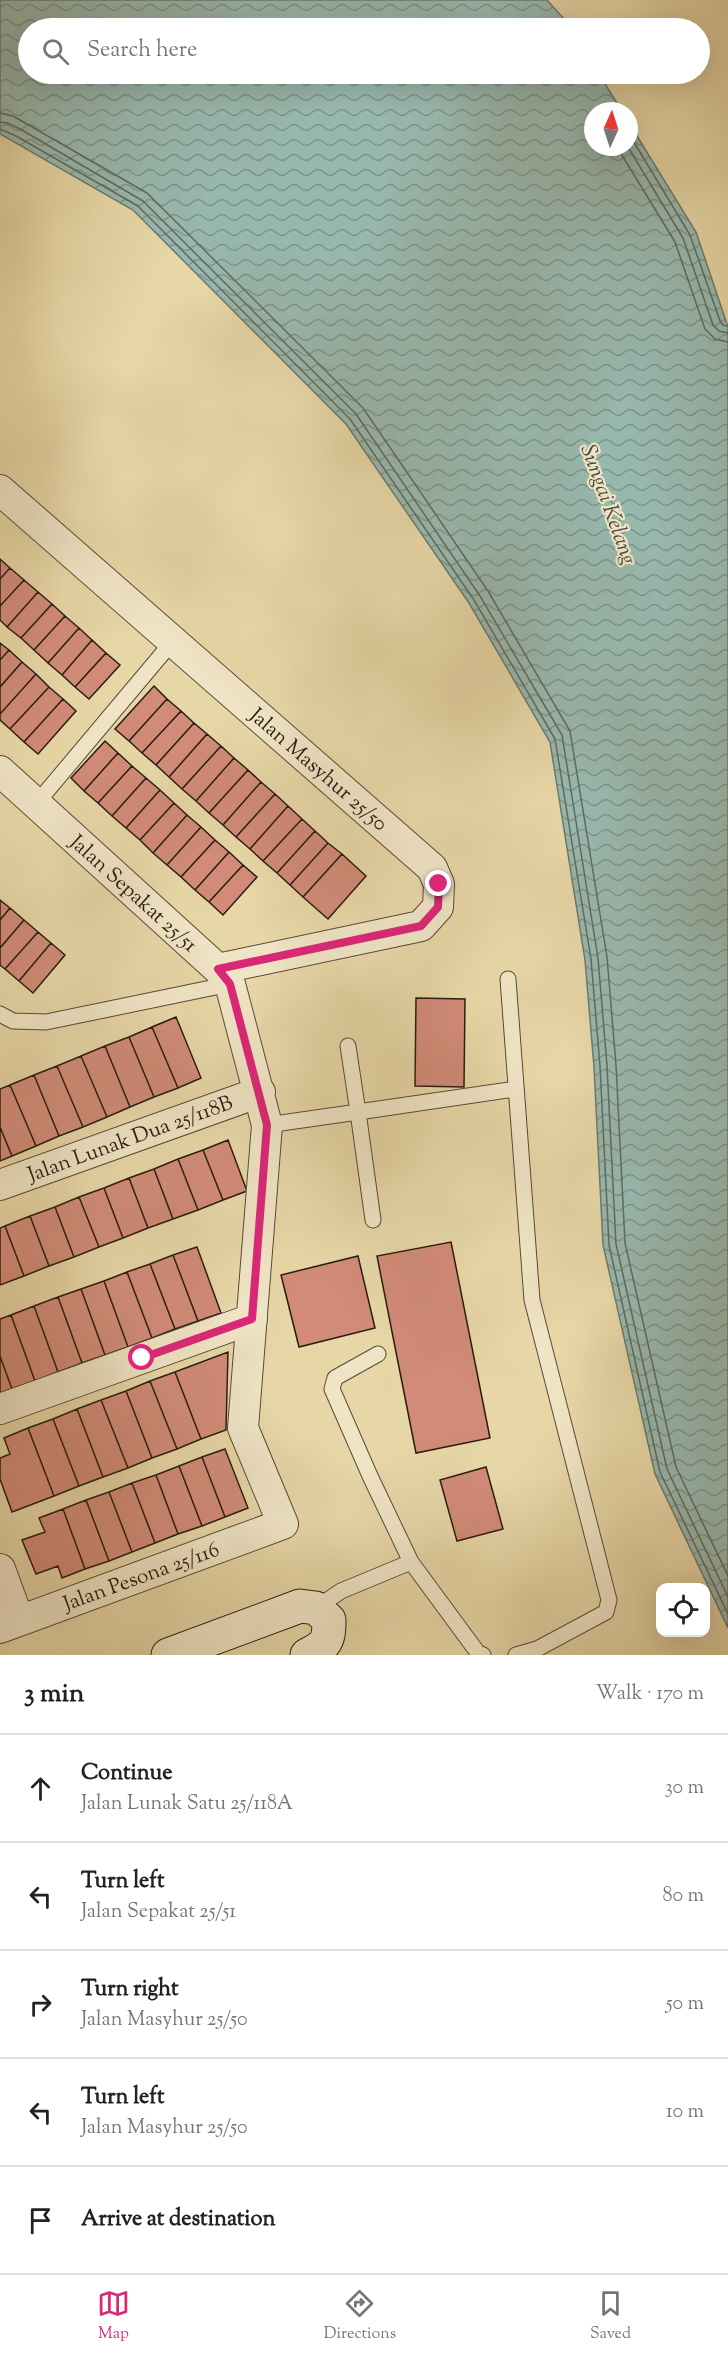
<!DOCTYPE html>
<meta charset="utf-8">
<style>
body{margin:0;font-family:"Sorts Mill Goudy",serif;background:#f6f6f6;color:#222}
.controls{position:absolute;right:18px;bottom:18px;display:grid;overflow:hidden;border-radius:12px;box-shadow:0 6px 24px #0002}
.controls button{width:54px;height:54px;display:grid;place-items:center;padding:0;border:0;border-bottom:2px solid #e0e0e0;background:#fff;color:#222;font:30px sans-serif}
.compass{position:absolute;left:584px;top:102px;width:54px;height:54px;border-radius:50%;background:#fff;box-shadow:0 6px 24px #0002;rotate:3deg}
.stop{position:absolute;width:18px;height:18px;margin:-14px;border:4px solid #db2777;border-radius:50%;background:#fff}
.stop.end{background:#db2777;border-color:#fff;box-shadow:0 2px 6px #0008}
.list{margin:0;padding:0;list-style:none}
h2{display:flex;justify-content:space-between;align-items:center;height:78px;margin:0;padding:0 24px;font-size:26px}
h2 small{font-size:20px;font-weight:400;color:#767676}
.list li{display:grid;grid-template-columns:39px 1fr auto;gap:18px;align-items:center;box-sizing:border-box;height:108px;padding:0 24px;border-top:2px solid #e0e0e0}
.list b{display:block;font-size:22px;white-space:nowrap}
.list p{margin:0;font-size:20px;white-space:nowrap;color:#767676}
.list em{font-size:20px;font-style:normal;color:#767676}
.icon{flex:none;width:33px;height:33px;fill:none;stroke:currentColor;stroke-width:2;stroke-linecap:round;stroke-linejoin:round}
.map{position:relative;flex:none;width:728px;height:1655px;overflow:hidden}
.search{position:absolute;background:#fff;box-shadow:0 6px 24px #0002;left:18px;right:18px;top:18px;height:66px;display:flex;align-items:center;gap:15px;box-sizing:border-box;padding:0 21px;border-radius:33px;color:#767676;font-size:22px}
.sheet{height:618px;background:#fff}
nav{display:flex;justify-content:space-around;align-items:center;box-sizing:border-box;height:84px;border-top:2px solid #e0e0e0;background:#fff;font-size:16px;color:#767676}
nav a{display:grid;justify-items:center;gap:3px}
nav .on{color:#db2777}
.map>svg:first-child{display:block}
.water{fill:url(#water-waves);stroke:#6c7a6f;stroke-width:1.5}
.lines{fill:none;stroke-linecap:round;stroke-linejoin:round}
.shore{stroke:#606a5f;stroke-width:1.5}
.building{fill:#d18b78;stroke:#291c10;stroke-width:1.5}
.lane-casing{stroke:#584a36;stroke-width:17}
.street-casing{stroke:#584a36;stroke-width:32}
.secondary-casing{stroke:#291c10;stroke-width:35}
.lane{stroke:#efe4c5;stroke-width:15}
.street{stroke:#efe4c5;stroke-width:30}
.secondary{stroke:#efe4c5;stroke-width:33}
.route{stroke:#db2777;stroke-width:8}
.labels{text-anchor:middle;stroke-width:4.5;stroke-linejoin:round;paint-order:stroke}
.street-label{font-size:21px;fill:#291c10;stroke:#efe4c5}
.water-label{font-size:22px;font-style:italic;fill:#4a4b3f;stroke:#efe4c5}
</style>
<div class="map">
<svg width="728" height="1655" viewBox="0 0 728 1655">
<defs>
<pattern id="water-waves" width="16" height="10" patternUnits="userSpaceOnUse" patternTransform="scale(1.5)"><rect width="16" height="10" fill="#98b8ae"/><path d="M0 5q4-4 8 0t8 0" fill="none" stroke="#7c958c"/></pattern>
</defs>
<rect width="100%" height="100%" fill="#e7d6a6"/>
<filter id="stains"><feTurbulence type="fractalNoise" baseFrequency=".00333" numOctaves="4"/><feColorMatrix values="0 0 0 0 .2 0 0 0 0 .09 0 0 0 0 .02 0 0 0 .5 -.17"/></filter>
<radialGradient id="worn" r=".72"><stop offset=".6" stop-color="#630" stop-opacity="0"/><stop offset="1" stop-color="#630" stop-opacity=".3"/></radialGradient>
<path class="water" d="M0 0H547L572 28H28V74H599L622 111H593V147H629V123L696 232 728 327V1628L655 1474 603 1245 594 1067 585 960 550 742 469 603 346 424 133 210 0 134Z"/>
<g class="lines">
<path class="shore" d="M0 113 13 116 147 193 363 408 488 591 570 731 607 957 616 1065 625 1243 676 1467 728 1576
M0 122 7 123 20 129 143 201 356 414 480 596 562 735 598 958 607 1066 616 1244 667 1469 728 1597
M0 129 16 136 138 206 350 419 474 600 555 739 591 959 600 1066 609 1245 660 1472 728 1614
M629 134 690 235 720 321 723 325 728 326
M617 147 675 242 705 329 715 339 728 342
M628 147 683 238 713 325 719 331 728 333"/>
</g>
<path class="building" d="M0 559 10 568 0 579Z
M10 568 24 580 0 606V579Z
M24 580 38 592 7 627 0 620V606Z
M38 592 52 604 21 638 7 627Z
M52 604 65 616 34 650 21 638Z
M65 616 79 628 48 663 34 650Z
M79 628 92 640 62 675 48 663Z
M92 640 106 653 75 687 62 675Z
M0 643 9 650 0 660Z
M9 650 22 662 0 687V660Z
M106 653 120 665 89 699 75 687Z
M22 662 36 674 0 714V687Z
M36 674 49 687 10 729 0 720V714Z
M154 686 167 699 129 741 115 729Z
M49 687 63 699 24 742 10 729Z
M63 699 76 711 38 754 24 742Z
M167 699 181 711 142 753 129 741Z
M181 711 194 723 156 765 142 753Z
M194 723 207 734 169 777 156 765Z
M207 734 221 746 182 789 169 777Z
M105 741 118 753 84 791 71 778Z
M221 746 234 758 196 801 182 789Z
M118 753 132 766 98 803 84 791Z
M234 758 248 770 209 813 196 801Z
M132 766 146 778 112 816 98 803Z
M248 770 261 782 223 825 209 813Z
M146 778 160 790 126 828 112 816Z
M261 782 275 794 236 837 223 825Z
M160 790 174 803 140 840 126 828Z
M275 794 288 806 250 849 236 837Z
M174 803 187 815 153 853 140 840Z
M288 806 302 819 263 861 250 849Z
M187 815 201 827 167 865 153 853Z
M302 819 315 831 277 873 263 861Z
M201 827 215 840 181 877 167 865Z
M315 831 328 843 290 885 277 873Z
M215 840 229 852 195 890 181 877Z
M328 843 342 854 303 897 290 885Z
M229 852 243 865 209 902 195 890Z
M342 854 366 876 328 919 303 897Z
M243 865 257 877 223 915 209 902Z
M0 900 10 908 0 920Z
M10 908 24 920 0 948V920Z
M24 920 38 932 5 969 0 965V948Z
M38 932 51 943 19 981 5 969Z
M51 943 65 955 33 993 19 981Z
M416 998 465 999 464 1087 415 1086Z
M176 1017 201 1078 178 1088 152 1027Z
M152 1027 178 1088 154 1097 129 1037Z
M129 1037 154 1097 130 1107 105 1046Z
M105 1046 130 1107 107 1117 81 1056Z
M81 1056 107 1117 83 1127 57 1066Z
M57 1066 83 1127 59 1136 34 1075Z
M34 1075 59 1136 36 1146 10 1085Z
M10 1085 36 1146 12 1156 0 1127V1089Z
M0 1127 12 1156 0 1161Z
M228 1140 247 1191 223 1200 203 1150Z
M203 1150 223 1200 198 1210 178 1159Z
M178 1159 198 1210 173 1219 154 1169Z
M154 1169 173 1219 148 1228 129 1178Z
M129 1178 148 1228 123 1238 104 1188Z
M104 1188 123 1238 99 1247 79 1197Z
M79 1197 99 1247 74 1257 55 1207Z
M55 1207 74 1257 49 1266 30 1216Z
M30 1216 49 1266 24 1276 5 1226Z
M5 1226 24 1276 0 1285V1228Z
M451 1242 490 1438 416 1453 377 1256Z
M197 1247 221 1313 198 1321 173 1255Z
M173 1255 198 1321 175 1329 150 1264Z
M358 1256 375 1328 299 1347 281 1275Z
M150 1264 175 1329 152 1338 127 1272Z
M127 1272 152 1338 128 1347 104 1281Z
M104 1281 128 1347 105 1355 81 1289Z
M81 1289 105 1355 82 1363 58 1297Z
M58 1297 82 1363 58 1372 34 1306Z
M34 1306 58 1372 35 1381 11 1315Z
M11 1315 35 1381 12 1389 0 1356V1319Z
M228 1352 226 1430 201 1439 175 1372Z
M0 1356 12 1389 0 1393Z
M175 1372 201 1439 177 1449 150 1381Z
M150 1381 177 1449 152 1458 126 1391Z
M126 1391 152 1458 128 1468 101 1400Z
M101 1400 128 1468 103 1477 77 1409Z
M77 1409 103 1477 79 1486 53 1419Z
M53 1419 79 1486 54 1496 28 1428Z
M28 1428 54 1496 12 1512 0 1479V1458L10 1454 4 1438Z
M225 1449 248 1508 225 1517 202 1457Z
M202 1457 225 1517 202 1526 179 1466Z
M179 1466 202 1526 178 1534 156 1475Z
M486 1467 503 1529 457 1541 440 1480Z
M156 1475 178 1534 155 1543 132 1483Z
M132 1483 155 1543 132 1552 109 1492Z
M109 1492 132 1552 109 1561 86 1500Z
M86 1500 109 1561 85 1569 63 1509Z
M63 1509 85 1569 62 1578 58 1566 36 1574 22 1540 45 1532 39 1518Z"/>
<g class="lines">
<defs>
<path id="lane" d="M36 804 173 641
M508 979 532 1300 609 1600 606 1612 537 1649 516 1655
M0 1014 13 1021 46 1022 230 984
M267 1125 358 1112 348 1046
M373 1220 358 1112 515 1089
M378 1354 335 1378 332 1389 370 1476 411 1562 478 1653 483 1655
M316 1608 341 1591 411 1562"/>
<path id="street" d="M0 490 432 868 439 884 438 907 421 926 218 969
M0 771 218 969 230 984 267 1125 243 1428 283 1524 0 1628
M0 1185 260 1092
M0 1409 252 1319
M0 1569 19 1621"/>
<path id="secondary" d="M168 1655 300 1606 316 1608 329 1620C329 1642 326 1645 307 1655"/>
</defs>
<use href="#lane" class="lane-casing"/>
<use href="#street" class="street-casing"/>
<use href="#secondary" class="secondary-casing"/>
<use href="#lane" class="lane"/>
<use href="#street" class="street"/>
<use href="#secondary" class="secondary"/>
</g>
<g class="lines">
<path class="route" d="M142 1358 252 1319 267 1125 230 984 218 969 421 926 438 907 439 884"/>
</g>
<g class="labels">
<g class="street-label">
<text transform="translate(319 769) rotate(41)" y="7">Jalan Masyhur 25/50</text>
<text transform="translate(134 893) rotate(42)" y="7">Jalan Sepakat 25/51</text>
<text transform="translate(130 1138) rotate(-20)" y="7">Jalan Lunak Dua 25/118B</text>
<text transform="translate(141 1576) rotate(-20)" y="7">Jalan Pesona 25/116</text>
</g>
<g class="water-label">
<text transform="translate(610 504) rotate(70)" y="8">Sungai Kelang</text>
</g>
</g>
<rect width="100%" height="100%" filter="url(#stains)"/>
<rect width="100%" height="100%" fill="url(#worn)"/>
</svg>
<div class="controls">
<button><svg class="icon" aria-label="locate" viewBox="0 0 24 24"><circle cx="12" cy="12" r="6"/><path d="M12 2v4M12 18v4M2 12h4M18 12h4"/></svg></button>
</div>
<svg class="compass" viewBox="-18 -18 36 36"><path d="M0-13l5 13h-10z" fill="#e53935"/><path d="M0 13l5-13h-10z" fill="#767676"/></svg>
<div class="stop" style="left:142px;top:1358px"></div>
<div class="stop end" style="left:439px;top:884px"></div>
<div class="search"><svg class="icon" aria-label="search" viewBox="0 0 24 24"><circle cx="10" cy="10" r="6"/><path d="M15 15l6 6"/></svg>Search here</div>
</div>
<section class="sheet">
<h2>3 min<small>Walk · 170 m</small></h2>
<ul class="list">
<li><svg class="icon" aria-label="ahead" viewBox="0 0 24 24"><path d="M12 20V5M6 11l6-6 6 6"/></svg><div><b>Continue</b><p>Jalan Lunak Satu 25/118A</p></div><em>30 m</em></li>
<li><svg class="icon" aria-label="left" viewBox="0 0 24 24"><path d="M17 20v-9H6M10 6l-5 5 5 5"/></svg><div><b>Turn left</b><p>Jalan Sepakat 25/51</p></div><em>80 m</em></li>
<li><svg class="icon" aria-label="right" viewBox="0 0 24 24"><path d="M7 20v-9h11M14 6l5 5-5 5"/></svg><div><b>Turn right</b><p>Jalan Masyhur 25/50</p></div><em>50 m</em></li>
<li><svg class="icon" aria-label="left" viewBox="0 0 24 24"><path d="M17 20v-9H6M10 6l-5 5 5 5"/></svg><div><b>Turn left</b><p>Jalan Masyhur 25/50</p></div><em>10 m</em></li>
<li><svg class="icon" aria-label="arrive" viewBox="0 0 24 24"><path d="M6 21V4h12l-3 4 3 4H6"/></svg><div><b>Arrive at destination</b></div></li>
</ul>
</section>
<nav>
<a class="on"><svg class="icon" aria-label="map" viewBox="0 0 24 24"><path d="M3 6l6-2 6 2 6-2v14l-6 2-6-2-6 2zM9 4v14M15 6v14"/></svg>Map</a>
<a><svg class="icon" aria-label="directions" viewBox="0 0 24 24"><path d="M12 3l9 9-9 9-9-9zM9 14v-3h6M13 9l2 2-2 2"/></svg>Directions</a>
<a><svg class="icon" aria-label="saved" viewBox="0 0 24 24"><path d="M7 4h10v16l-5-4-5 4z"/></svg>Saved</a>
</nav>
